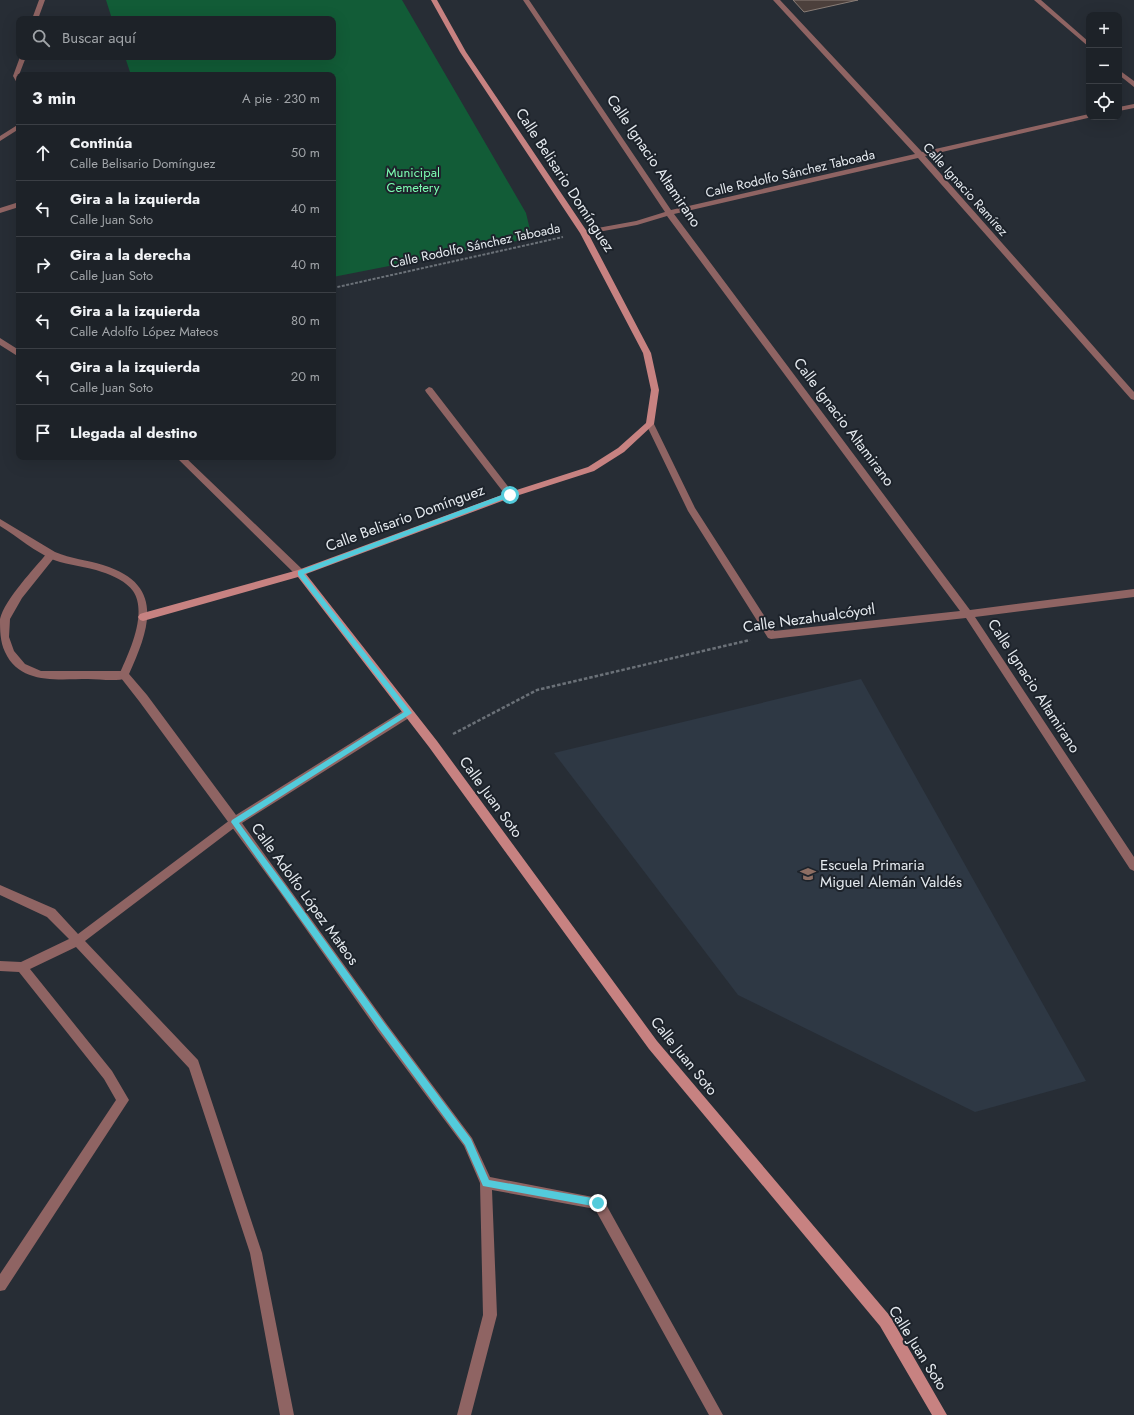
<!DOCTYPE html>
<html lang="es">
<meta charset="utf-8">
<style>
body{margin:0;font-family:Jost,sans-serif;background:#252a30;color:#f1f3f6}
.controls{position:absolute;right:12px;top:12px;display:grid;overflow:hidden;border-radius:8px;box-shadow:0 4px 16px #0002}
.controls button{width:36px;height:36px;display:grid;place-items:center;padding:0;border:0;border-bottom:1px solid #3b3f45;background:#1d2228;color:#f1f3f6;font:20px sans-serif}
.stop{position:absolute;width:12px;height:12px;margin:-9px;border:3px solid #53cbdb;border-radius:50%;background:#fff}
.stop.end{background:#53cbdb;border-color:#fff;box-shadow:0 1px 4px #0008}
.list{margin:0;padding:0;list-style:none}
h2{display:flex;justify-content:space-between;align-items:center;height:52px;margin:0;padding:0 16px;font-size:17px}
h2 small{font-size:13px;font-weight:400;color:#a0a4a8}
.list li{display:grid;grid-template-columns:26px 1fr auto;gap:12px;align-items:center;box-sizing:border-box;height:56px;padding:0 16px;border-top:1px solid #3b3f45}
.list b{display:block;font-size:15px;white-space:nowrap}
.list p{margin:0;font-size:13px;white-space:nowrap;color:#a0a4a8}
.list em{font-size:13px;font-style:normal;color:#a0a4a8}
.icon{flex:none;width:22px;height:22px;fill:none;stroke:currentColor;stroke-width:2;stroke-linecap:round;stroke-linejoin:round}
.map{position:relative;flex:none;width:1134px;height:1415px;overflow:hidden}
.search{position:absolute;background:#1d2228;box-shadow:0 4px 16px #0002;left:16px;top:16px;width:320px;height:44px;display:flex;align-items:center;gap:10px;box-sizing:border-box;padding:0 14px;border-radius:8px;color:#a0a4a8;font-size:15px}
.panel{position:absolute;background:#1d2228;box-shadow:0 4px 16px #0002;left:16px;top:72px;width:320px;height:388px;border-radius:8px}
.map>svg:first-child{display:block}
.built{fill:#2e3844}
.green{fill:#125c37}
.building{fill:#4c403c;stroke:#897d77}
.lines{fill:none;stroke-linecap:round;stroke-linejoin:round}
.path-far1{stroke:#6b7178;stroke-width:2;stroke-dasharray:3 1.5;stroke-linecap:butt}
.path{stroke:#6b7178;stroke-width:2.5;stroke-dasharray:3.5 2;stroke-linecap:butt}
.lane{fill:#8f6463;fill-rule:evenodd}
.street{fill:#8f6463;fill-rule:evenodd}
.secondary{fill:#c78281;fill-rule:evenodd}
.route{fill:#53cbdb}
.labels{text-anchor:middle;stroke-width:4;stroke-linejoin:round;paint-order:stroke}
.far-park-label{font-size:13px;fill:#7cfcb1;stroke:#1d232b}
.far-street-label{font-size:13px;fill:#e5eaef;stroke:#1d232b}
.street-label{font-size:15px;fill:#e5eaef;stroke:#1d232b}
.poi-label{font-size:15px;fill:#e5eaef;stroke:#1d232b;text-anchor:start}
</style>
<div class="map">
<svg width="1134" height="1415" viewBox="0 0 1134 1415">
<rect width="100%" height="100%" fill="#272d35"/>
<path class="built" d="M861 679 1086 1081 975 1112 738 995 554 753Z"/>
<path class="green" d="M106 0H402L526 213 532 238 333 277V75H131L125 57H333V19H112Z"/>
<path class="building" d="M793 0H858L804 12Z"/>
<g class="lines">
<path class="path-far1" d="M333 288 563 237"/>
<path class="path" d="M453 734 537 690 750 640"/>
<path class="lane" d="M51 551 56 555 54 558 22 598 10 619 9 637 14 651 25 664 41 671H124L127 672 129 675 127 678C116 682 100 679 88 679 58 679 20 685 5 652 0 642 0 629 0 619 5 599 34 569 48 552Z
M234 817 238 819 239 822 238 825 85 941 198 1060 262 1253 294 1415H280L250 1253 189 1068 76 947 30 969 112 1071 129 1100 5 1290 0 1291V1274L116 1100 104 1079 19 972 0 971V961L21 962 69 939 47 917 0 895V885L55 909 78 934Z"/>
<path class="street" d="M39 0H45L38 19H32Z
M523 0H529L671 210 915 154 773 0H780L922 152 1089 114V117H1092L925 156 1134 392V400L1131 399 918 158 674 214 970 610 1134 589V597L975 617 1134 857V871L1130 869 966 618 771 639 768 638 688 511 646 424 647 422H653L695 508 774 631 960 611 667 216 637 225 581 235V231L636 221 665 212Z
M1034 0H1041L1089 42V47Z
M20 57H26L19 75V84L17 83 13 76Z
M1119 70 1134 81V87L1119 75Z
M1134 104V108L1119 111V107Z
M19 124V129L0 141V136Z
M19 202V207L0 213V208Z
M0 338 19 350V357L0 345Z
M429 387 432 388 513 493 514 495 513 497H507L426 392 425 390Z
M176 457H185L303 570 305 573 303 576H297Z
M0 519 55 552C71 559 87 560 103 565 165 584 150 628 129 674L147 695 236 815 404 710 408 709 412 710 413 713 412 716 242 823 386 1023 472 1138 490 1177 603 1199 723 1415H709L595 1209 492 1190 497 1315 471 1415H457L483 1315 480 1183 464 1146 378 1031 279 891 139 701 121 678 119 675C129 653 148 613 133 591 127 582 112 575 102 572 86 566 70 566 54 560 35 552 18 537 0 526Z"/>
<path class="secondary" d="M431 0H437L466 52 588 233 651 353 659 390 654 424 624 452 594 471 513 497 306 574 437 741 657 1041 890 1316 947 1415H932L880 1326 649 1049 429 747 298 577 143 621 140 620 138 617 140 614 143 613 298 570 507 493 588 467 618 448 646 423 651 390 643 353 580 233 460 52Z"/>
</g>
<path class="route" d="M510 492 513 495 512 496 304 574 412 713 239 823 285 885 385 1024 471 1139 489 1180 598 1199 603 1203 598 1207 483 1186 465 1145 379 1029 231 822 232 820 404 712 298 575V571Z"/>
<defs>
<symbol id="school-bare" viewBox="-9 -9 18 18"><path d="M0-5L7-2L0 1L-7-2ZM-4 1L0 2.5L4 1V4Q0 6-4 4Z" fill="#8d6e63" stroke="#1d232b" stroke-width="2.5" paint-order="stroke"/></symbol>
</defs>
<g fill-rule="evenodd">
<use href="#school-bare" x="797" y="863" width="22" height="22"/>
</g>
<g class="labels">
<g class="far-park-label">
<text x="413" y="177">Municipal<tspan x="413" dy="15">Cemetery</tspan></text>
</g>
<g class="far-street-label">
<text transform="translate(790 173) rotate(-13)" y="5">Calle Rodolfo Sánchez Taboada</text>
<text transform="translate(966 189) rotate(48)" y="5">Calle Ignacio Ramírez</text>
<text transform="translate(475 245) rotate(-12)" y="5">Calle Rodolfo Sánchez Taboada</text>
</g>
<g class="street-label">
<text transform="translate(654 161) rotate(56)" y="5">Calle Ignacio Altamirano</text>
<text transform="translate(565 180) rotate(57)" y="5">Calle Belisario Domínguez</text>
<text transform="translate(844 422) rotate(53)" y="5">Calle Ignacio Altamirano</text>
<text transform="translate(405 518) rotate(-20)" y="5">Calle Belisario Domínguez</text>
<text transform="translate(809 618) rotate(-8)" y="5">Calle Nezahualcóyotl</text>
<text transform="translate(1034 686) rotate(57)" y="5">Calle Ignacio Altamirano</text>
<text transform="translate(491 797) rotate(54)" y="5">Calle Juan Soto</text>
<text transform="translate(305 894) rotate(54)" y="5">Calle Adolfo López Mateos</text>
<text transform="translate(684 1056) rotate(51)" y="5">Calle Juan Soto</text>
<text transform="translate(918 1348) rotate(58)" y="5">Calle Juan Soto</text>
</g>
<g class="poi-label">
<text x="820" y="870">Escuela Primaria<tspan x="820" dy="17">Miguel Alemán Valdés</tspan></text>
</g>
</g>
</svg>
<div class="controls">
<button>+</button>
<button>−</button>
<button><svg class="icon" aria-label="locate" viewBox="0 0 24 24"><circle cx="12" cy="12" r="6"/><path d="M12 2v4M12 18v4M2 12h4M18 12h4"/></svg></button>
</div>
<div class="stop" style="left:510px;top:495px"></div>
<div class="stop end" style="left:598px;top:1203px"></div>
<div class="search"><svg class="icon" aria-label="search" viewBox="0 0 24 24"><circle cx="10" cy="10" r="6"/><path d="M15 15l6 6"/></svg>Buscar aquí</div>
<section class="panel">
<h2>3 min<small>A pie · 230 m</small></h2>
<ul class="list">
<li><svg class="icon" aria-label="ahead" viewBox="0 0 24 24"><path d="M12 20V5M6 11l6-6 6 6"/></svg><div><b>Continúa</b><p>Calle Belisario Domínguez</p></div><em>50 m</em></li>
<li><svg class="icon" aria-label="left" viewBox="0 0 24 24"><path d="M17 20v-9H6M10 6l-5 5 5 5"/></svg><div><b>Gira a la izquierda</b><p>Calle Juan Soto</p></div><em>40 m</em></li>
<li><svg class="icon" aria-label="right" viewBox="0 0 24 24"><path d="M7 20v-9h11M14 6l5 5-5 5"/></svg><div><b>Gira a la derecha</b><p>Calle Juan Soto</p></div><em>40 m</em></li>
<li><svg class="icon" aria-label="left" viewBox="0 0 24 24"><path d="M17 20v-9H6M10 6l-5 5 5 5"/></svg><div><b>Gira a la izquierda</b><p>Calle Adolfo López Mateos</p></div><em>80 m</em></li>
<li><svg class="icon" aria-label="left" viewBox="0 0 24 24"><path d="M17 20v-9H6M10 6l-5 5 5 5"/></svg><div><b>Gira a la izquierda</b><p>Calle Juan Soto</p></div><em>20 m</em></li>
<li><svg class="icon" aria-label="arrive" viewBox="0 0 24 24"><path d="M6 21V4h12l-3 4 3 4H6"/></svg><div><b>Llegada al destino</b></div></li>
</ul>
</section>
</div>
